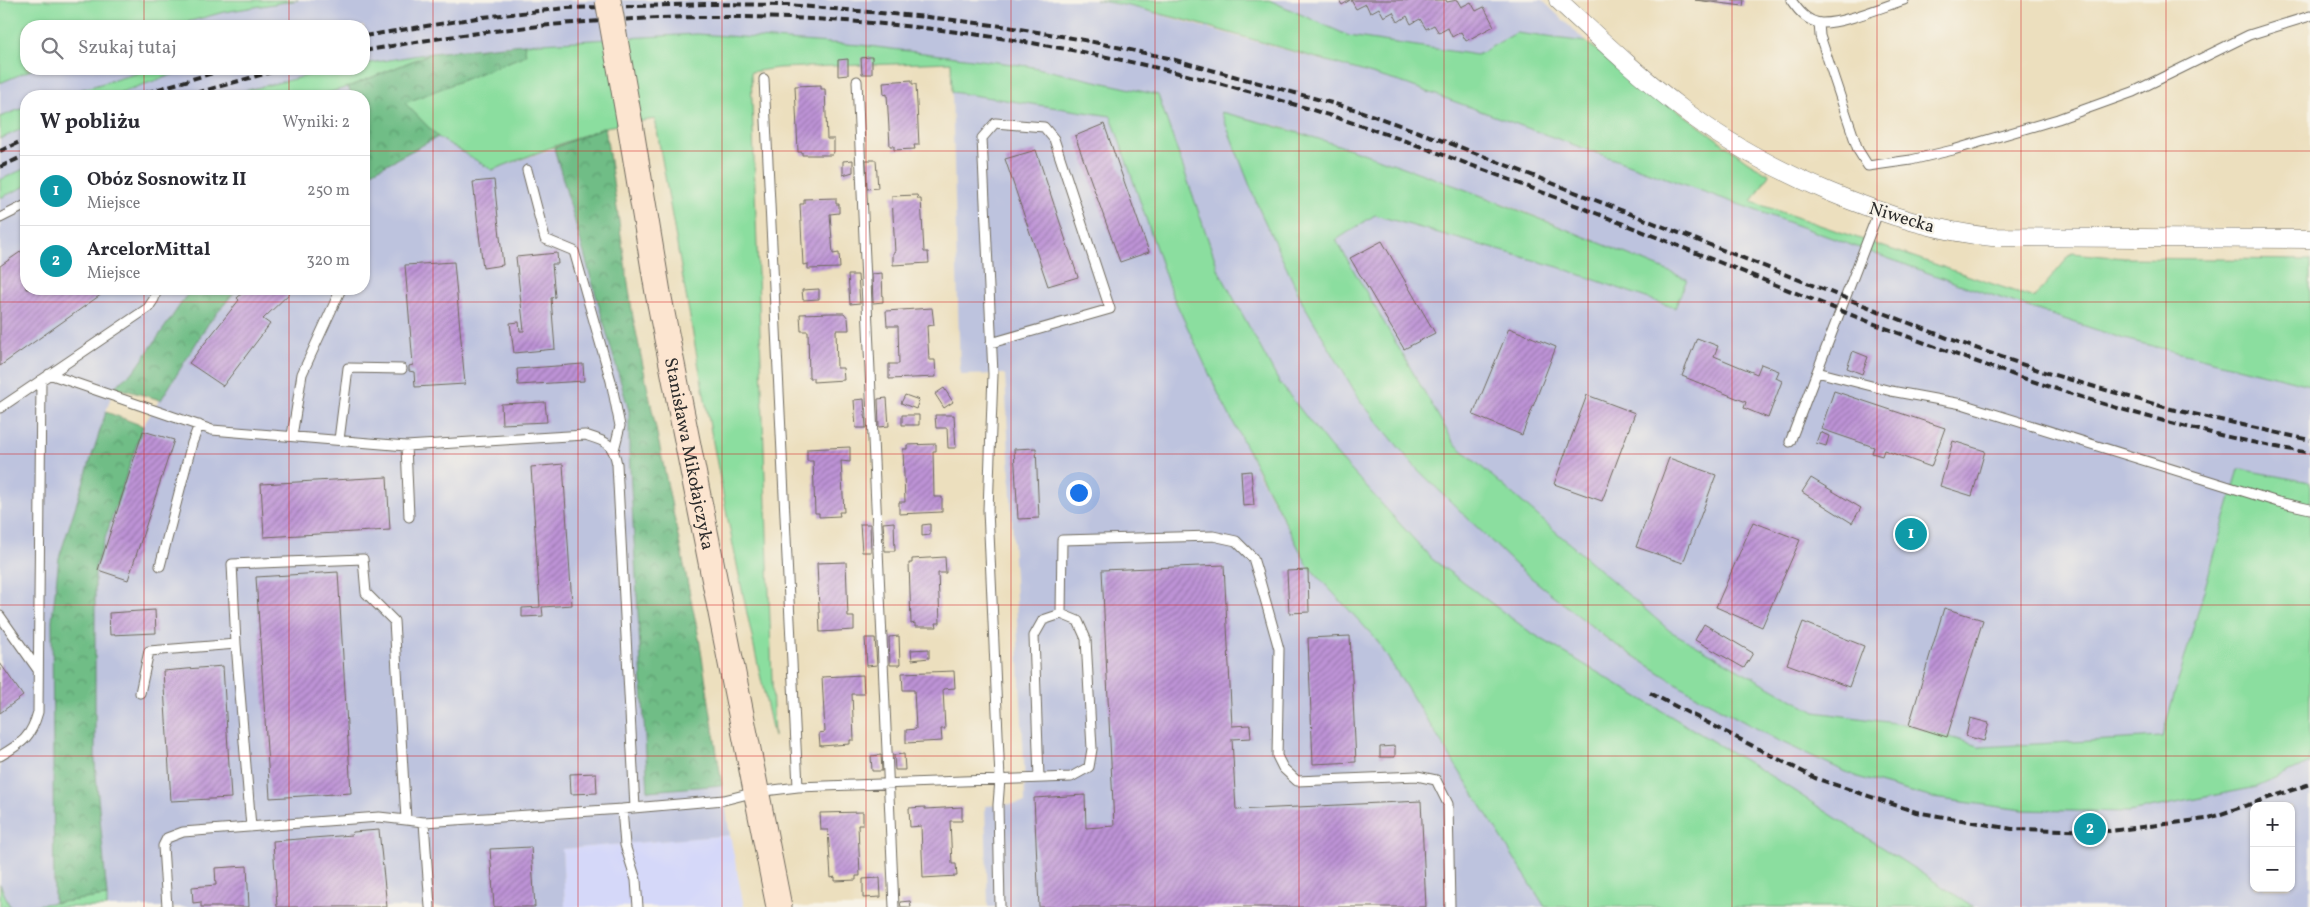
<!DOCTYPE html>
<html lang="pl">
<meta charset="utf-8">
<style>
body{margin:0;font-family:Vollkorn,serif;background:#f7f7f7;color:#2b2b33}
.controls{position:absolute;right:15px;bottom:15px;display:grid;overflow:hidden;border-radius:10px;box-shadow:0 1px 4px #0004}
.controls button{width:45px;height:45px;display:grid;place-items:center;padding:0;border:0;border-bottom:1px solid #e1e1e2;background:#fff;color:#2b2b33;font:25px sans-serif}
.you{position:absolute;left:1078px;top:492px;width:18px;height:18px;margin:-12px;border:4px solid #fff;border-radius:50%;background:#1a73e8;box-shadow:0 0 0 8px #1a73e833}
.badge{display:grid;place-items:center;width:32px;height:32px;border-radius:50%;background:#0b8043;color:#fff;font-size:16px;font-weight:700}
.pin{position:absolute;translate:-50% -50%;border:2px solid #fff;box-shadow:0 1px 5px #0006}
.list{margin:0;padding:0;list-style:none}
h2{display:flex;justify-content:space-between;align-items:center;height:65px;margin:0;padding:0 20px;font-size:21px}
h2 small{font-size:16px;font-weight:400;color:#7c7c81}
.list li{display:grid;grid-template-columns:32px 1fr auto;gap:15px;align-items:center;box-sizing:border-box;height:70px;padding:0 20px;border-top:1px solid #e1e1e2}
.list b{display:block;font-size:19px;white-space:nowrap}
.list p{margin:0;font-size:16px;white-space:nowrap;color:#7c7c81}
.list em{font-size:16px;font-style:normal;color:#7c7c81}
.icon{flex:none;width:28px;height:28px;fill:none;stroke:currentColor;stroke-width:2;stroke-linecap:round;stroke-linejoin:round}
.map{position:relative;flex:none;width:2310px;height:907px;overflow:hidden}
.search{position:absolute;background:#fff;box-shadow:0 1px 4px #0004;left:20px;top:20px;width:350px;height:55px;display:flex;align-items:center;gap:12px;box-sizing:border-box;padding:0 18px;border-radius:20px;color:#7c7c81;font-size:19px}
.panel{position:absolute;background:#fff;box-shadow:0 1px 4px #0004;left:20px;top:90px;width:350px;height:205px;border-radius:20px}
.map>svg:first-child{display:block}
.built{fill:#d5d8f9}
.industrial{fill:#bdc3de;fill-rule:evenodd}
.grass{fill:#8bde9f;stroke:#5b8465}
.forest{fill:url(#forest-crowns);stroke:#4e7458}
.building{fill:url(#building-hatch)}
.lines{fill:none;stroke-linecap:round;stroke-linejoin:round}
.lane-casing{stroke:#6f6a5e;stroke-width:11}
.street-casing{stroke:#6f6a5e;stroke-width:19}
.secondary-casing{stroke:#6f6a5e;stroke-width:27}
.lane{stroke:#fff;stroke-width:9}
.street{stroke:#fff;stroke-width:18}
.secondary{stroke:#fce5d0;stroke-width:25}
.rail{stroke:#2b2b2b;stroke-width:4;stroke-dasharray:8 4;stroke-linecap:butt}
.secondary-bridge-casing{stroke:#6f6a5e;stroke-width:27;stroke-linecap:butt}
.secondary-bridge{stroke:#fce5d0;stroke-width:25}
.grid{fill:none;stroke:#d62828;stroke-width:1;stroke-opacity:0.55}
.labels{text-anchor:middle;stroke-width:4.5;stroke-linejoin:round;paint-order:stroke}
.street-label{font-size:18px;fill:#2b2b2b;stroke:#f7f3e8}
</style>
<div class="map">
<svg width="2310" height="907" viewBox="0 0 2310 907">
<defs>
<pattern id="forest-crowns" width="20" height="18" patternUnits="userSpaceOnUse" patternTransform="scale(1.25)"><rect width="20" height="18" fill="#70bd86"/><path d="M2 6a3 3 0 1 1 6 0M12 15a3 3 0 1 1 6 0" fill="none" stroke="#5c9a6e"/></pattern>
<pattern id="building-hatch" width="6" height="6" patternUnits="userSpaceOnUse" patternTransform="scale(1.25)"><rect width="6" height="6" fill="#bd93d6"/><path d="M-1 1l2-2M0 6l6-6M5 7l2-2" fill="none" stroke="#9a78ae"/></pattern>
</defs>
<rect width="100%" height="100%" fill="#f7f3e8"/>
<filter id="ink" filterUnits="userSpaceOnUse"><feTurbulence type="fractalNoise" baseFrequency=".02" numOctaves="2"/><feDisplacementMap in="SourceGraphic" scale="10" xChannelSelector="R" yChannelSelector="G"/><feConvolveMatrix kernelMatrix="1 2 1 2 8 2 1 2 1" color-interpolation-filters="sRGB"/></filter>
<filter id="wash" filterUnits="userSpaceOnUse"><feTurbulence type="fractalNoise" baseFrequency=".0096" numOctaves="4" result="noise"/><feDisplacementMap in="SourceGraphic" scale="20" xChannelSelector="R" yChannelSelector="G"/><feGaussianBlur stdDeviation="1.12" result="paint"/><feColorMatrix in="noise" values="0 0 0 0 0 0 0 0 0 0 0 0 0 0 0 0 0 1.4 0 .05"/><feComposite in="paint" operator="in"/></filter>
<g filter="url(#wash)">
<rect width="100%" height="100%" fill="#ecdfbe"/>
<path class="built" d="M730 835 744 907H565L562 849Z"/>
<path class="industrial" d="M298 0H1095L1129 6 1403 83 1959 284 2124 339 2310 385V482L2239 470 2162 737 1982 747 1909 725 1815 712 1670 631 1454 443 1336 240 1374 215 1558 267 1675 308 1687 279 1518 209 1427 175 1282 127 1221 112 1259 209 1303 303 1361 402 1416 468 1519 568 1609 641 1690 692 1775 739 1857 777 1933 798 2023 810 2257 787 2310 763V907H1974L1774 778 1530 632 1432 559 1329 446 1279 382 1219 271 1157 95 1028 66 860 45 697 34 524 44 432 53 364 64V26H172L224 12ZM2254 806H2291V888H2254Z
M1269 0H1542L1586 42 1516 33 1477 55 1349 36Z
M33 69H152L59 96H26V107L0 117V83Z
M189 69H339L223 96H110Z
M348 87 352 96H317Z
M952 92 1111 116 1171 292 1260 476 1308 566 1376 639 1545 907H988L985 806 1025 803 1024 763 1005 374 960 375Z
M26 127V168L0 180V139Z
M438 137 492 170 554 148 629 411V452L648 790 722 785 730 835 562 849 565 907H107L95 763V568L143 426 208 324 237 289H364V176Z
M26 186V289H191L136 369 114 387 59 558 52 620 54 903 10 907 0 884V198Z"/>
<path class="grass" d="M0 0H298L224 12 172 26H26V69H33L0 83Z
M1095 0H1269L1349 36 1477 55 1516 33 1586 42 1748 162 1769 174 1752 202 2034 298 2072 253 2124 258 2310 260V385L2124 339 1959 284 1403 83 1192 22 1129 6Z
M697 34 860 45 1028 66 1158 95 1219 271 1279 382 1329 446 1432 559 1530 632 1774 778 1974 907H1545L1376 639 1308 566 1220 397 1171 292 1111 116 952 92 951 62 778 68 751 72 774 737C727 532 691 326 655 119L605 127 492 170 438 137 404 103 525 55 524 44Z
M432 53 348 87 317 96H223L331 70 364 69V64Z
M152 69H189L110 96H59Z
M26 107V127L0 139V117Z
M1221 112C1382 151 1534 216 1687 279L1675 308 1558 267 1375 215 1336 240 1454 443 1670 631 1815 712 1909 725 1982 747 2162 737 2239 469 2310 482V763L2257 787 2129 812 2023 810 1933 798 1857 777 1775 739 1690 692 1610 641 1519 568 1416 468 1361 402 1303 303 1259 209Z
M26 168V186L0 198V180Z
M0 884 10 907H0Z
M107 896V907H19Z"/>
<path class="forest" d="M524 44 526 55 405 103 438 137 364 176V96H352L348 87 432 53Z
M605 127 633 317 699 638 722 785 648 791 629 452V411L554 148Z
M191 289H237L208 324 161 400 114 387 136 369Z
M106 412 143 426 95 568V763L107 896 54 903 52 620 59 558Z"/>
<g id="blocks">
<path class="building" d="M1339 0H1350L1342 5Z
M1351 0H1446L1447 2 1457 0 1461 7 1471 2 1476 11 1484 7 1494 26 1466 41 1461 32 1452 37 1448 28 1439 33 1434 25 1426 29 1420 19 1411 24 1407 16 1398 22 1393 12 1384 17 1379 8 1370 13 1366 4 1356 9Z
M1695 0H1744L1743 6Z
M869 57H872V74H862L861 58Z
M848 59V75L838 76V60Z
M912 80V84H916L919 145H914L915 149 894 150V146H890L887 94 884 95 883 82Z
M821 85V89H825L827 139H834V152L832 155H802V152H798L795 86Z
M1104 124 1149 252 1120 262 1075 136Z
M1036 150 1078 277 1048 286 1005 159Z
M853 160V172L843 175V161Z
M866 160H876L878 188 867 189Z
M494 180 503 265 483 268 473 182Z
M917 195 918 199H921L924 252H928L929 263 893 265V253H895L892 196Z
M836 198V204H839V213L830 214 833 254 839 253 840 268 808 269V264L803 265 800 204H804V199Z
M1382 241 1435 333 1404 349 1350 258Z
M26 248V289H109L0 366V266Z
M557 253 558 264H552L555 297 551 298 555 349 514 353 510 323 519 322 520 331H524L516 257Z
M454 262 465 384 415 387 414 372 409 371V366L413 365 405 265Z
M882 273 883 302 873 303 872 274Z
M848 275H858L860 303 850 304Z
M247 289H294L263 319 270 324 223 386 189 363 239 300 237 298Z
M819 289V299L803 300 802 290Z
M932 308 934 325 927 326 929 360H935L936 377 889 379V364H899L898 326H887L886 311Z
M831 313H844L848 318 849 330H836L837 368H843L844 380 813 382V378H809L808 331H801L800 314Z
M1509 328 1556 347 1522 435 1473 415Z
M1697 338 1718 346 1714 356 1757 374 1761 364 1779 371 1776 378 1782 381 1768 418 1744 408 1746 402 1682 376Z
M1853 351 1868 357 1862 374 1847 368Z
M583 364 584 381 518 385 517 369Z
M944 388 953 402 944 408 935 394Z
M1834 391 1945 428 1931 467 1884 450 1882 456 1872 453 1874 447 1821 429Z
M905 395 919 400 916 409 901 403Z
M1587 395 1635 413 1602 501 1554 484Z
M887 398 889 426 879 427 878 399Z
M864 399 866 428H856L854 400Z
M545 402 547 422 502 424 501 404Z
M902 415H919V425H902Z
M935 415H954L956 448H948L947 428H936Z
M143 431 174 440 128 580 98 570Z
M1820 432 1829 436 1826 446 1816 443Z
M1953 441 1985 451 1972 496 1940 486Z
M936 444V451H933L934 497H942V512L899 514V502H905L903 449H907V445Z
M850 447V462L841 461 844 512H839L840 516 819 517V513H815L813 461H807V449Z
M1036 448 1039 518 1018 519 1014 449Z
M1669 458 1716 475 1683 563 1636 547Z
M563 464 572 605 542 607 543 616 522 617V608L540 607 531 467Z
M1251 471 1254 505 1243 506 1241 472Z
M387 477 390 530 264 537 261 484Z
M1811 478 1861 508 1852 523 1802 492Z
M894 522 895 551H885L883 523Z
M1753 522 1800 540 1762 627 1716 607Z
M860 524H870L871 552H862Z
M930 524V535L922 536V525Z
M945 557 946 573H938L940 623H936L937 627H915V623L911 624 909 563H912V559Z
M846 562 848 617H854V630L820 632 817 563Z
M1224 565 1232 726 1250 725 1251 738 1232 739 1236 810 1421 801 1426 907H1039L1034 798 1085 795 1086 828 1114 826 1102 570Z
M1308 570 1309 612 1289 613 1287 571Z
M338 572 351 793 270 798 256 577Z
M1944 608 1983 620 1947 737 1909 725Z
M155 610 156 633 110 635 109 613Z
M1803 622 1864 646 1849 687 1787 664Z
M1704 624 1753 653 1744 668 1695 640Z
M899 636 900 665H890L889 637Z
M1350 636 1356 762 1313 764 1308 638Z
M865 638H875L877 665 867 666Z
M929 649V658L912 660 911 650Z
M0 663 23 696 0 713Z
M223 666 231 798 171 801 163 671Z
M954 671 955 688 943 689 945 729H941L942 741 906 743V730L916 729 914 690H903L902 673Z
M863 675 864 694H852L854 740H850V744L820 746 819 733 825 732 822 677Z
M1970 718 1989 723 1984 741 1966 736Z
M1395 746V757H1380V747Z
M904 754 905 770H895L894 755Z
M881 755 882 771H872L871 756Z
M596 773 597 793 571 794 570 774Z
M925 807V809L962 807V821H950L952 864H956L957 876 923 878 921 826 910 827 909 808Z
M863 812V825H858L860 876H856V880L835 881V877L831 878 828 830H821L820 813Z
M379 830 387 907H277L273 841 352 835 353 832Z
M531 847 535 907H494L490 849Z
M247 866 249 907H201V902L193 903 192 887 216 885 215 868Z
M880 878 881 897 863 898V879Z
M910 901 911 907H901L900 902Z"/>
</g>
</g>
<g filter="url(#ink)">
<use href="#blocks" fill-opacity="0" stroke="#6f6a5e" stroke-width="1"/>
<g class="lines">
<defs>
<path id="lane" d="M1791 0C1798 10 1807 22 1821 23 1842 24 1882 7 1904 0
M1819 23 1820 36 1858 150 1868 166 1911 160 1953 150 2058 119 2133 92 2249 35 2310 16
M764 79 798 787
M857 81 894 907
M527 170 545 239 574 251 611 381 620 426 614 450
M0 218 26 205
M991 343 1110 309 1054 139 1044 127 995 123 982 138 993 374 988 510 1000 779 998 805 1000 907
M1817 372 1891 391 1962 404 2278 502 2310 509
M49 374 212 430 406 446 585 435C604 441 613 442 617 464L635 808
M0 408 148 308 154 299 157 289
M292 436 302 374 341 289
M339 440 348 368 402 369
M1790 442 1879 210
M406 446 409 517
M160 566 192 443 199 425
M1061 614 1062 540 1213 536 1236 541 1253 558 1260 581 1279 649 1277 756 1283 768 1297 781 1417 776 1436 780 1448 804 1450 907
M0 616 38 670
M236 644 232 564 363 559 366 593 394 621 406 819
M140 693 149 651 236 644 251 827
M0 756C22 743 31 738 38 712L41 380
M622 809 625 845 636 880 638 907
M424 822 430 907
M167 907 163 846 167 838 183 832 379 817 424 822 622 809 724 800 756 792 798 787 1071 777 1089 767 1092 749 1086 639 1078 621 1061 614 1043 620 1034 636 1039 778"/>
<path id="street" d="M1558 0C1598 37 1638 75 1681 108 1760 169 1892 227 1992 237L2310 239"/>
<g id="secondary">
<path id="s1" d="M630 124 658 293 779 907"/>
</g>
</defs>
<use href="#lane" class="lane-casing"/>
<use href="#street" class="street-casing"/>
<use href="#secondary" class="secondary-casing"/>
<use href="#lane" class="lane"/>
<use href="#street" class="street"/>
<use href="#secondary" class="secondary"/>
<path class="rail" d="M364 36 483 17 567 8 709 4 787 5 928 17 1002 26 1084 40 1168 58 1357 110 1452 144 1950 339 2044 372 2171 409 2310 440
M364 51C503 25 646 13 787 18 1013 26 1238 77 1449 157 1576 204 1701 255 1826 305 1984 367 2143 425 2310 453
M135 96 226 69
M185 96 282 69
M0 151 26 139
M0 167 26 155
M1650 693 1815 778 1916 812 2012 829 2110 831 2206 819 2310 784"/>
<defs>
<path id="secondary-bridge" d="M608 0 630 124"/>
</defs>
<use href="#secondary-bridge" class="secondary-bridge-casing"/>
<use href="#secondary-bridge" class="secondary-bridge"/>
</g>
</g>
<path class="grid" d="M144 0V26M289 0V26M433 0V907M578 0V907M722 0V907M866 0V907M1011 0V907M1155 0V907M1299 0V907M1444 0V907M1588 0V907M1732 0V907M1877 0V907M2021 0V907M2166 0V907M144 69V96M289 69V96M0 151H26M364 151H2310M144 289V907M289 289V907M0 302H2310M0 454H2310M0 605H2310M0 756H2310"/>
<g class="labels">
<g class="street-label">
<text transform="translate(1902 217) rotate(17)" y="6">Niwecka</text>
<text dy="6" stroke="none"><textPath href="#s1" startOffset="335">Stanisława Mikołajczyka</textPath></text>
</g>
</g>
</svg>
<div class="controls">
<button>+</button>
<button>−</button>
</div>
<div class="you"></div>
<div class="pin badge" style="left:1911px;top:534px;background:#0f9aa8">1</div>
<div class="pin badge" style="left:2090px;top:829px;background:#0f9aa8">2</div>
<div class="search"><svg class="icon" aria-label="search" viewBox="0 0 24 24"><circle cx="10" cy="10" r="6"/><path d="M15 15l6 6"/></svg>Szukaj tutaj</div>
<section class="panel">
<h2>W pobliżu<small>Wyniki: 2</small></h2>
<ul class="list">
<li><span class="badge" style="background:#0f9aa8">1</span><div><b>Obóz Sosnowitz II</b><p>Miejsce</p></div><em>250 m</em></li>
<li><span class="badge" style="background:#0f9aa8">2</span><div><b>ArcelorMittal</b><p>Miejsce</p></div><em>320 m</em></li>
</ul>
</section>
</div>
